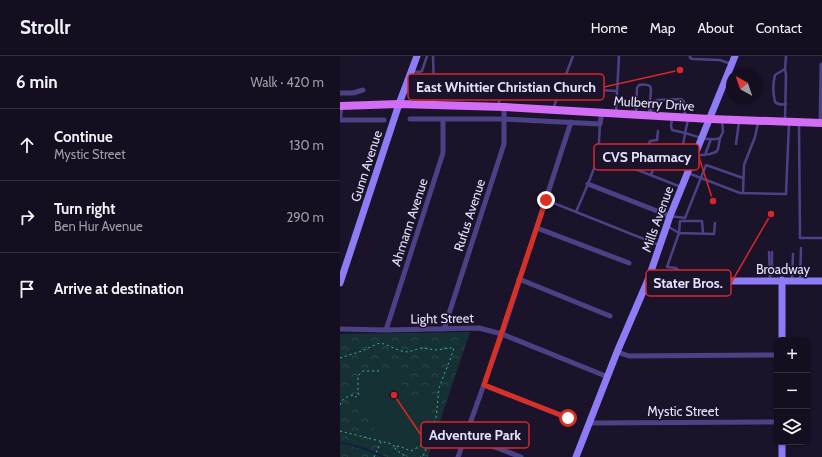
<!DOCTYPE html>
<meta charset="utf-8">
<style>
body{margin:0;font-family:Cabin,sans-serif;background:#211c2d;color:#f1f3f6}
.controls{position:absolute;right:12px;bottom:12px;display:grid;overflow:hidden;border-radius:8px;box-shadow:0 1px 3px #0004}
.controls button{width:36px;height:36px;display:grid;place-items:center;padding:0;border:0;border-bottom:1px solid #332e3e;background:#140e20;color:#f1f3f6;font:20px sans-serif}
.compass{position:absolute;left:386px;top:12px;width:36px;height:36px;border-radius:50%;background:#140e20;box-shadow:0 1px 3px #0004;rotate:320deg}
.stop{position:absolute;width:12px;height:12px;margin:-9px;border:3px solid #d93025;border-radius:50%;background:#fff}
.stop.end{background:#d93025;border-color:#fff;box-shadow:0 1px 4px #0008}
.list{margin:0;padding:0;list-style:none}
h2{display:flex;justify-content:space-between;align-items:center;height:52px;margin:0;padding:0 16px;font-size:17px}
h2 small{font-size:13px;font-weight:400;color:#9d9ca5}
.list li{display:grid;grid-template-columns:26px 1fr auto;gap:12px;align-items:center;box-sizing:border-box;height:72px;padding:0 16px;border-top:1px solid #332e3e}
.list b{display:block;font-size:15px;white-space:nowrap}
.list p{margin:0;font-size:13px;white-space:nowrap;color:#9d9ca5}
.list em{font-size:13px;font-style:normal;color:#9d9ca5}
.icon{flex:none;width:22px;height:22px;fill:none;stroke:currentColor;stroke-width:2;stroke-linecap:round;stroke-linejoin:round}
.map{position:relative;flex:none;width:482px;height:401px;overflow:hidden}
header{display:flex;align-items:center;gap:24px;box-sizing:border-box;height:56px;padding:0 20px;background:#140e20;border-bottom:1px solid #332e3e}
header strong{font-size:19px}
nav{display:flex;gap:22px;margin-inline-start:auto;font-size:14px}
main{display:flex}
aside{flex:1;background:#140e20}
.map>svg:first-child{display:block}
.park{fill:url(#park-crowns)}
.garden{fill:#163134}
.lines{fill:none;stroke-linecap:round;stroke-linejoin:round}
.stream{stroke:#0f1d47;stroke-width:1.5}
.path{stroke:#3aaeb6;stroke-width:1;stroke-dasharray:2 3;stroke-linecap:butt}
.lane{stroke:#4d4186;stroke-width:2.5}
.street{stroke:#4d4186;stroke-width:5}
.secondary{stroke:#8e7cf6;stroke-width:7}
.primary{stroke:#d36df5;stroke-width:8}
.route{stroke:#d93025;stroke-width:5}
.labels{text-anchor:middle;stroke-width:3;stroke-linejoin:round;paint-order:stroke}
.street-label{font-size:13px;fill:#e6dffd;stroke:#1a132a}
.leader{fill:none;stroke:#d62828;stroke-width:1.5}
.callout-dot{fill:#d62828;stroke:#1a132a;stroke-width:1.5}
.callout{fill:#1a132a;stroke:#d62828;stroke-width:1.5}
.callout-label{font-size:14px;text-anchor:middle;font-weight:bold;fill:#e6dffd}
</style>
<header>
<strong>Strollr</strong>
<nav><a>Home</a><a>Map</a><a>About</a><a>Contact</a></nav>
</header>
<main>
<aside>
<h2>6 min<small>Walk · 420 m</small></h2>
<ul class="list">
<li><svg class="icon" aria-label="ahead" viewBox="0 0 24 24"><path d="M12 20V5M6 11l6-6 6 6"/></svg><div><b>Continue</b><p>Mystic Street</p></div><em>130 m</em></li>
<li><svg class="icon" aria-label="right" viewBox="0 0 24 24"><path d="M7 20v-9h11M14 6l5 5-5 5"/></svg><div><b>Turn right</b><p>Ben Hur Avenue</p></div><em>290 m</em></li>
<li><svg class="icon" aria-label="arrive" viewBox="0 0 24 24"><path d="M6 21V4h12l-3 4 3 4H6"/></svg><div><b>Arrive at destination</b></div></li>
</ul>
</aside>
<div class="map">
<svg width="482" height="401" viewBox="0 0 482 401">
<defs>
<pattern id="park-crowns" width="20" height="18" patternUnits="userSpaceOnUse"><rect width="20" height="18" fill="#163134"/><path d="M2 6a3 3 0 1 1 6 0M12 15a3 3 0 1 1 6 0" fill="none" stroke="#2d4548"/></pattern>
</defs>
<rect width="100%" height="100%" fill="#1a132a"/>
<path class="park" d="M130 276 88 401H0V278Z"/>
<path class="garden" d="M62 316 63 327 58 341 47 351 35 358 20 359 19 321 24 317Z
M76 342 93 346 78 390 72 393 31 380 37 365 47 353 61 343Z"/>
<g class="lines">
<path class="stream" d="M0 386 25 393 44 401"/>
<path class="path" d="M0 302 22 295 37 288 40 287 44 288 61 295 68 296 81 292 97 294 109 292H114L111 301 99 332 96 362 92 371 87 391 83 400 80 401
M0 349C2 342 8 340 14 339L16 341 19 339 18 336V320L23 315H40
M0 375 52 388 55 391 59 390 71 395 82 389 85 378 90 380
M55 392 56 394 67 401
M34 401 41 386"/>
<path class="lane" d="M350 0V2L353 3 380 4 391 8
M445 13 435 19C433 27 433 38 435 46 438 49 441 49 446 48
M72 15 79 16 82 15 87 0
M78 31 94 32 93 0
M258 34 277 35
M94 48V32L156 33 159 34V50
M213 53 233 0
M311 55 314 47 317 44 341 43 344 46 345 60
M276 56 279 0
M296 57 297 32 299 29C304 28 306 28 310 30L311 34 309 58
M332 63 331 70 332 74 345 77C345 83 342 86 343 94L354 100 370 98 376 96 378 93 380 82
M445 63 446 19 445 13 446 0
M348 64 345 77C356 80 369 86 380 82L383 76 382 65
M459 69 460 182H482
M396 88 399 66
M365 99 371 83
M258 102H267L341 131
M300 115 310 85 317 84 318 75
M348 117 400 137 446 138 449 67
M311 119 320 94
M403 137 404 109 415 81 418 67
M206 144 319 189
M236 156 248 128 258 102 260 68
M330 160 345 162 366 109 403 122
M327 170 339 177 374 178 375 167
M429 196 430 224
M430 220 432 218V196
M452 224 453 198
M460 224 461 192
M340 225V216L336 212 327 211 339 177 340 165H362L363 177"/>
<path class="street" d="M0 37H13L23 34
M0 60 1 50
M70 63H164L260 68 262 56
M0 64H44
M481 67 482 9
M248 128 330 160
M197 172 289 207
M179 223 270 260
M0 273 46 274 139 272 162 278 268 321
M104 273 164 88V51
M46 274 103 97V64
M277 296 289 300 437 299
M144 329 228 362
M250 367 437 366
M126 380 181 401
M118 401 162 278 231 66"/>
<path class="secondary" d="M308 224 324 225H482
M0 227 59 48 77 0
M442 284V224
M236 401 277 296 308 224 330 160 395 0
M442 401V386"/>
<path class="primary" d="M0 50 59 48 164 51 370 63 482 67"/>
</g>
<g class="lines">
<path class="route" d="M206 144 144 329 228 362"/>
</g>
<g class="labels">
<g class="street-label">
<text transform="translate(314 47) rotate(4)" y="5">Mulberry Drive</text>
<text transform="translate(26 110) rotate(-72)" y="5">Gunn Avenue</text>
<text transform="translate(129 159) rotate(-72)" y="5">Rufus Avenue</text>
<text transform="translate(317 163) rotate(-70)" y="5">Mills Avenue</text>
<text transform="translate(69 166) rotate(-72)" y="5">Ahmann Avenue</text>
<text x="443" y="218">Broadway</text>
<text transform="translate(102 262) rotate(-1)" y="5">Light Street</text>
<text x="343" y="360">Mystic Street</text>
</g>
</g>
<path class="leader" d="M340 14L264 31M373 145L359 101M431 158L391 227M54 339L81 379"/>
<g class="callout-dot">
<circle cx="340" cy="14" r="4"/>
<circle cx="373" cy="145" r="4"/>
<circle cx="431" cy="158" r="4"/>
<circle cx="54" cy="339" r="4"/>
</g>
<g class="callout">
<rect x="68" y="18" width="196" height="26" rx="4"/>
<rect x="254" y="88" width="105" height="26" rx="4"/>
<rect x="306" y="214" width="85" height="26" rx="4"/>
<rect x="81" y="366" width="108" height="26" rx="4"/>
</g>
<g class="callout-label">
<text x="166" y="36">East Whittier Christian Church</text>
<text x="307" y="106">CVS Pharmacy</text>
<text x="348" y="232">Stater Bros.</text>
<text x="135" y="384">Adventure Park</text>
</g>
</svg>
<div class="controls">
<button>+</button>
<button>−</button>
<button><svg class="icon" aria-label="layers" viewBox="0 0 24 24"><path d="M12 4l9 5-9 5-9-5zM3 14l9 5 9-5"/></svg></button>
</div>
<svg class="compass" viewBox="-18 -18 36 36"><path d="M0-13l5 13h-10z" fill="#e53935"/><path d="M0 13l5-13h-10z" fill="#9d9ca5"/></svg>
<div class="stop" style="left:228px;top:362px"></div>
<div class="stop end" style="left:206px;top:144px"></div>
</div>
</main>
